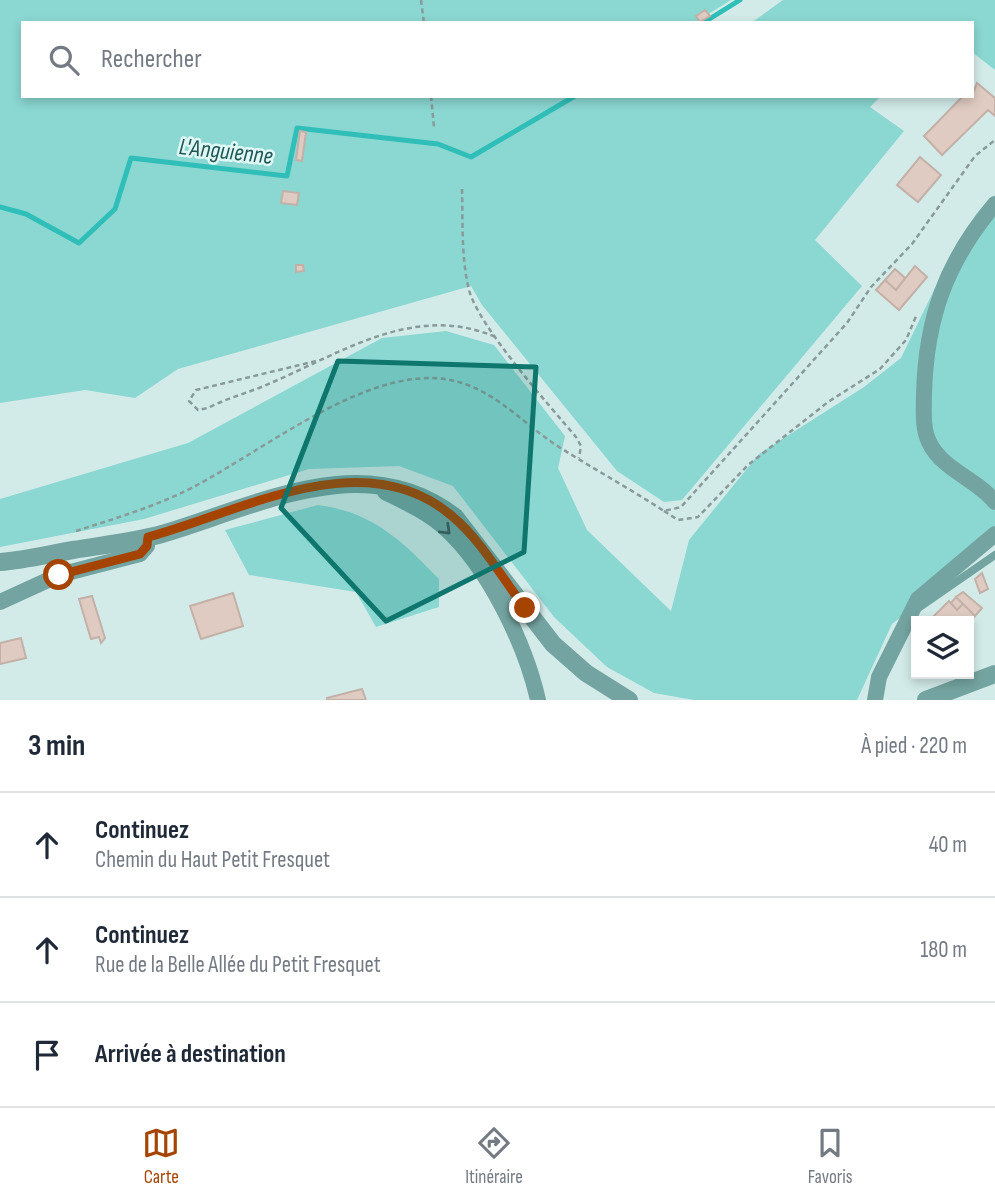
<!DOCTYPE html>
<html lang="fr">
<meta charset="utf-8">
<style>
body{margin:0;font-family:"Sofia Sans Condensed",sans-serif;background:#f6f6f7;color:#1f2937}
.controls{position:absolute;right:21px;bottom:21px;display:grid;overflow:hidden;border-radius:0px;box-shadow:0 4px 10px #0003}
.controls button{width:63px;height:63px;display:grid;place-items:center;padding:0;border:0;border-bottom:2px solid #e0e1e3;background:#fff;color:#1f2937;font:35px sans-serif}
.stop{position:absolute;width:21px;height:21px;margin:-16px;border:5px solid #a54400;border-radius:50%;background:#fff}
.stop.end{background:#a54400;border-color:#fff;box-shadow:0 2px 7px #0008}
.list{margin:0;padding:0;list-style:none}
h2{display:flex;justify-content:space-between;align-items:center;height:91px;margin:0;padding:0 28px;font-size:30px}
h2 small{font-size:23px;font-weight:400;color:#747a83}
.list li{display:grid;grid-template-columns:46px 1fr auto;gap:21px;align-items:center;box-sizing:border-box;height:105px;padding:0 28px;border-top:2px solid #e0e1e3}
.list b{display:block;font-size:26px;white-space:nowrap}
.list p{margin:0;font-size:23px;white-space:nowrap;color:#747a83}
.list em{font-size:23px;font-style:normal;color:#747a83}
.icon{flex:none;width:38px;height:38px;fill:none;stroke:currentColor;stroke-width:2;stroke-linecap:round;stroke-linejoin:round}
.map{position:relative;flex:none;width:995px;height:700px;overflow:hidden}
.search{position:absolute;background:#fff;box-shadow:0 4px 10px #0003;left:21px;right:21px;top:21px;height:77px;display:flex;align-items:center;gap:18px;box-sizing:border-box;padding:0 24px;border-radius:0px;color:#747a83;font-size:26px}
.sheet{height:406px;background:#fff}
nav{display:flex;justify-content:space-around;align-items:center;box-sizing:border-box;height:98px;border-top:2px solid #e0e1e3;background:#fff;font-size:19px;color:#747a83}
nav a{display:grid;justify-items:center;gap:4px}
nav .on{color:#a54400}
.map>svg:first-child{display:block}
.green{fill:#8bd7d2}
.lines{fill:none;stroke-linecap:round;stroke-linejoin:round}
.stream{stroke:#30beb8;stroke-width:5}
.building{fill:#dfcbc2;stroke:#c3b0a7;stroke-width:2}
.path{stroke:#899b99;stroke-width:2.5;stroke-dasharray:5 3.5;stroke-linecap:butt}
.service{stroke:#74a4a1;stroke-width:8}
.minor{stroke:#74a4a1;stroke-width:16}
.tertiary{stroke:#74a4a1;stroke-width:18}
.oneway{stroke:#425b59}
.route{stroke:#a54400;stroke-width:9}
.marked{fill:#0f766e;fill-opacity:0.2;stroke:#0f766e;stroke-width:5;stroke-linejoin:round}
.labels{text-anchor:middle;stroke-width:5;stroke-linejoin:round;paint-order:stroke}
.water-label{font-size:24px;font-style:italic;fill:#1f5754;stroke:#dff8f6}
</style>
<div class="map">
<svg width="995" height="700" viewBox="0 0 995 700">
<rect width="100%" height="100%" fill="#d2ebe9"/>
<path class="green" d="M0 0H731L694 23H23V96H881L870 107 904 131 815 240 862 286 682 500 664 502 617 471 482 305 471 286 178 369 135 398 85 390 0 403Z
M783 0H995V70L972 52V23H751Z
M995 214V544L892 624 857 700H694L654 693 607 667 554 617 453 486 399 466 309 469 144 519 0 547V499L188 443 382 338 446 331 494 345 565 436 558 468 587 530 671 611 689 540 759 454 864 387 901 358 935 288Z
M318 505C373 512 402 541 439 579V607L376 627 356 592 249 575 225 530Z"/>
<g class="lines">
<path class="stream" d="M703 23 740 0
M0 207 26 214 79 243 115 209 131 158 287 176 297 128 438 144 471 157 575 96"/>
</g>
<path class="building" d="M705 10 710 16 700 22 696 16Z
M977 83 995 98V116L988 110 942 155 924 136 963 96H972Z
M300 131 306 132 302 161 296 160Z
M920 157 941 175 918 202 897 185Z
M283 191 299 193 297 205 281 203Z
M296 265H303L304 271 296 272Z
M915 266 927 277 899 310 876 290 885 280 896 290Z
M895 269 905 278 896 290 885 280Z
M982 573 988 589 980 593 975 579Z
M963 592 982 608 975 616 956 597Z
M233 593 243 626 201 639 190 606Z
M92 596 105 638 101 643 99 637 91 639 79 599Z
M956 597 963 604 957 610 951 603Z
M949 601 957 610 963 604 975 616 969 622 965 618 961 621H929Z
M21 638 26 658 0 664V643Z
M362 689 366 700H327V698Z"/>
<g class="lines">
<path class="path" d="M421 0 424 23
M431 96 434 127
M462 189C463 222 461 258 469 290 479 327 549 405 576 437L581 446 579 458
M316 361 196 390 189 401 198 410 208 408C229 397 252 392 273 382 345 351 417 302 498 338
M664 511 678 520 698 517 748 465 828 402 880 369 906 340 917 314
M76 531C110 520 144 510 177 495 255 460 374 354 462 383 500 395 526 426 559 447 594 469 630 489 664 511L681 507 847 323 871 287 912 244 975 156 995 140"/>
<path class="service" d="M914 611 995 555"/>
<path class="minor" d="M995 204C946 262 926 318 924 394 924 410 922 427 929 442 942 470 977 479 995 502
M385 492C405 502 427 512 445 528 488 567 525 643 538 700
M0 602 59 575 140 554 147 546 148 537
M875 700 879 677 918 599 995 534"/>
<path class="tertiary" d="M0 562C25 560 49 554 73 550 103 545 133 542 162 534 257 506 364 447 455 517L553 644 586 673 629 700
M926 700 995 674"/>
</g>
<defs><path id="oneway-chevron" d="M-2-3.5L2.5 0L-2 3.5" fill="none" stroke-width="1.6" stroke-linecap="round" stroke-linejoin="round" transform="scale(1.75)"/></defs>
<use class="oneway" href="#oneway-chevron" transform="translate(446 530) rotate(44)"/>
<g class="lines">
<path class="route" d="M59 575 140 554 147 546 148 537C241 512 364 441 452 516 481 540 502 578 525 608"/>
</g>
<path class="marked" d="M338 361 536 367 524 552 386 621 281 508Z"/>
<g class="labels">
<g class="water-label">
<text transform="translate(226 151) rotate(6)" y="8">L'Anguienne</text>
</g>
</g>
</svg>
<div class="controls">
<button><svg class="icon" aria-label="layers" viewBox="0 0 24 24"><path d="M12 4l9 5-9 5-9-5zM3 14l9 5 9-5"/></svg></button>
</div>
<div class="stop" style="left:59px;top:575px"></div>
<div class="stop end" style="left:525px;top:608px"></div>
<div class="search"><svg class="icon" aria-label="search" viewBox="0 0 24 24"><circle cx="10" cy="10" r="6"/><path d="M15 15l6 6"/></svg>Rechercher</div>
</div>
<section class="sheet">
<h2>3 min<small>À pied · 220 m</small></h2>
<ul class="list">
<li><svg class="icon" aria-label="ahead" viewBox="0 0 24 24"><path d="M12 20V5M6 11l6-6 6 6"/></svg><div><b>Continuez</b><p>Chemin du Haut Petit Fresquet</p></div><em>40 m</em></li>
<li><svg class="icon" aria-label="ahead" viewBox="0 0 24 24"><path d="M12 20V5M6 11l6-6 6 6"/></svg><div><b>Continuez</b><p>Rue de la Belle Allée du Petit Fresquet</p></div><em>180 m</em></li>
<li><svg class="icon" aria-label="arrive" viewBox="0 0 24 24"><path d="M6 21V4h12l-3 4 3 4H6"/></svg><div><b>Arrivée à destination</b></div></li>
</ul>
</section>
<nav>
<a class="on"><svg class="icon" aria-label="map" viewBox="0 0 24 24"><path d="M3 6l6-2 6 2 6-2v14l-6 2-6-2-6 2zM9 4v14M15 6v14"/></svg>Carte</a>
<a><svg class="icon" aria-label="directions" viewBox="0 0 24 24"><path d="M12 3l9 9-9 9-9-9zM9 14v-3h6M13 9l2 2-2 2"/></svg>Itinéraire</a>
<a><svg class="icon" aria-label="saved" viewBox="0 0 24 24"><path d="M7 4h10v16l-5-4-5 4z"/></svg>Favoris</a>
</nav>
